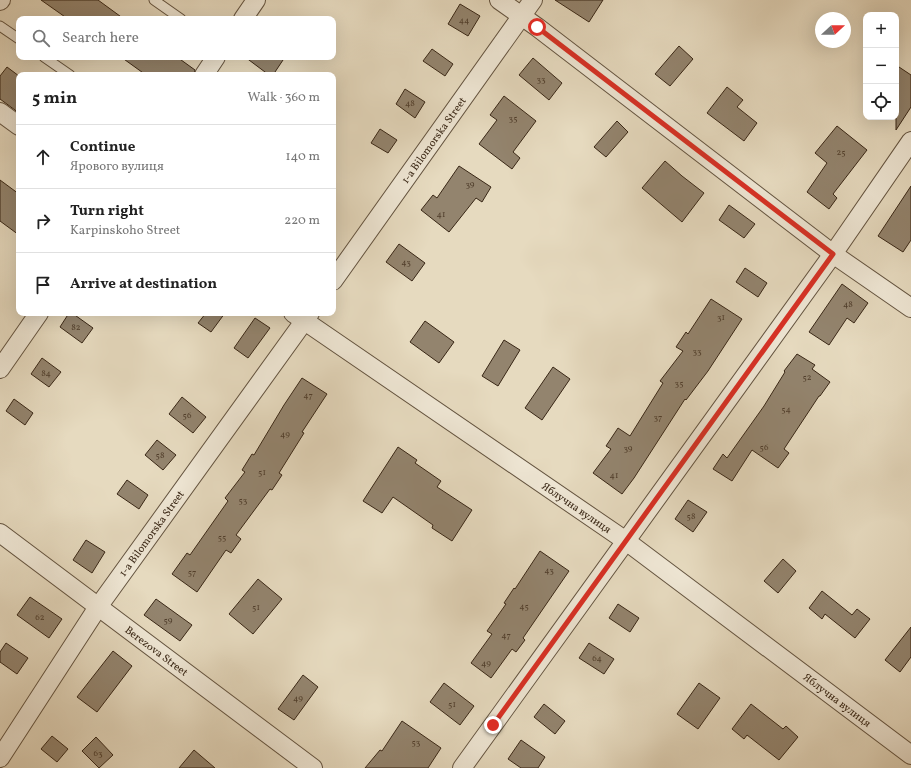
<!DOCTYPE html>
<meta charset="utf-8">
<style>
body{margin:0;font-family:Vollkorn,serif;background:#f6f6f6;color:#222}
.controls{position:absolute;right:12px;top:12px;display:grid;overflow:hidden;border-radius:8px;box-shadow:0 4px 16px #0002}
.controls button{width:36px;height:36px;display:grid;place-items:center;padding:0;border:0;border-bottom:1px solid #e0e0e0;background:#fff;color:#222;font:20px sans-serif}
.compass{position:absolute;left:815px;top:12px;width:36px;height:36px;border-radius:50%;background:#fff;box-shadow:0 4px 16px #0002;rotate:69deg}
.stop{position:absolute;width:12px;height:12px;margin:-9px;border:3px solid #d93025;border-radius:50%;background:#fff}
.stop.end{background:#d93025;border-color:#fff;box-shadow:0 1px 4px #0008}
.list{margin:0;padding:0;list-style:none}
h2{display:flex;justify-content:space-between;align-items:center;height:52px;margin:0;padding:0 16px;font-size:17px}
h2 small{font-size:13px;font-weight:400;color:#767676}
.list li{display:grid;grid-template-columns:26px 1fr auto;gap:12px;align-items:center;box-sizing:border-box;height:64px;padding:0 16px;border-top:1px solid #e0e0e0}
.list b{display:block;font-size:15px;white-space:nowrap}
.list p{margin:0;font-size:13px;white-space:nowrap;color:#767676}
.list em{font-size:13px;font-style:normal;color:#767676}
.icon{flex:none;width:22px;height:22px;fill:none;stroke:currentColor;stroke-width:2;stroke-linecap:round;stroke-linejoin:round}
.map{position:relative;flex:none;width:911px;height:768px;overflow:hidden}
.search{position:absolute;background:#fff;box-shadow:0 4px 16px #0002;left:16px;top:16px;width:320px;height:44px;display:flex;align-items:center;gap:10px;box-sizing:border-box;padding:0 14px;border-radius:8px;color:#767676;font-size:15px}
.panel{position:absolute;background:#fff;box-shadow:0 4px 16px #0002;left:16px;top:72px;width:320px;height:244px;border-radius:8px}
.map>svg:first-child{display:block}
.building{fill:#93846e;stroke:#392716}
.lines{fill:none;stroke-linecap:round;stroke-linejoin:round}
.service-casing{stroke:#645440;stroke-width:11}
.minor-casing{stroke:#645440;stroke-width:20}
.service{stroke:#efe7d5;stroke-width:9}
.minor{stroke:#efe7d5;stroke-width:18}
.route{stroke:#d93025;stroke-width:5}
.labels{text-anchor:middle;stroke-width:3.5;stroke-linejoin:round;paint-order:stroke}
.number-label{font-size:9px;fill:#503e2c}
.street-label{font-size:11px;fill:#392716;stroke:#efe7d5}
</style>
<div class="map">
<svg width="911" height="768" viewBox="0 0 911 768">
<rect width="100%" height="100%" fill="#e6dabf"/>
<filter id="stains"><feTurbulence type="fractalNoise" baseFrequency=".005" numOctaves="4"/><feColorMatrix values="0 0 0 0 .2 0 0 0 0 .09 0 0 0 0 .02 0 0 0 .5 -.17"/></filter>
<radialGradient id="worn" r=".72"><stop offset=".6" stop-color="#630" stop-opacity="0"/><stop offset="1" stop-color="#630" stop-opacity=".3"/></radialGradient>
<path class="building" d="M41 0H98L124 19H68Z
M555 0H603L589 22Z
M460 4 480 16 468 36 448 24Z
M679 46 693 59 670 86 655 74Z
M432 49 453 64 445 76 423 61Z
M121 57H177L195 70 194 75H146Z
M245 57H285L273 75H269Z
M533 58 562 83 549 100 519 75Z
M896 65 911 75V107L896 130Z
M7 67 19 76V113L0 99V76Z
M727 87 743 100 737 107 757 123 744 141 707 113Z
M405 89 425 102 415 118 396 104Z
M504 96 536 121 513 152 520 158 512 169 479 144 497 120 490 115Z
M617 121 628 132 606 157 594 147Z
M837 126 867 150 833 194 837 198 829 209 807 192 827 163 815 153Z
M380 129 397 140 388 153 371 143Z
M665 161 682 176 704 193 682 222 642 188Z
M459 166 491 187 482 202 476 198 449 232 421 210 433 195 437 198Z
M0 180 19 194V235L0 221Z
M911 186V240L903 252 878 236Z
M729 205 755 224 744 238 719 220Z
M399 244 425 263 412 281 386 262Z
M745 268 767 283 758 297 736 282Z
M842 284 868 303 854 323 847 318 829 345 809 332Z
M711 299 742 319 708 371 686 400 685 399 634 478 622 494 593 473 611 449 606 446 618 428 630 436 663 383 660 381 683 351 676 347 686 332 688 334Z
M69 313H72L93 328 82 343 60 327Z
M206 313H225L211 332 198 323Z
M255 318 270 328 248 358 234 348Z
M425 321 454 342 439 363 410 342Z
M504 340 520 350 498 386 482 376Z
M797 354 815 365 812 369 830 382 820 396H819L784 449 789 453 778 468 752 450 732 481 713 469 723 454 727 458 764 406 785 372 784 371Z
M42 358 61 372 49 387 31 374Z
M553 367 570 379 542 420 525 408Z
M302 378 327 394 302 432 304 433 279 473 282 475 272 490 270 489 236 535 241 539 231 553 226 550 197 592 172 574 187 553 190 555 228 501 225 498 245 472 242 470 252 454 254 455 284 405Z
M182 397 206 417 193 433 169 414Z
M14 399 33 413 25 425 6 411Z
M157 440 176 455 163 470 145 455Z
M398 447 417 460 415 463 441 481 437 487 472 510 452 541 432 528 433 525 393 497 382 513 363 501Z
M127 480 148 495 139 509 117 494Z
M688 500 707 512 693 532 675 519Z
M86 540 105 552 92 573 73 560Z
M540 551 569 571 523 638 525 640 516 652 512 649 491 678 471 663 492 634 487 631 506 604 504 603 514 588 515 589Z
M783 559 796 571 778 593 764 581Z
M258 579 282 599 253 634 229 614Z
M822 591 852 615 857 609 870 619 855 638 825 614 822 619 809 608Z
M30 597 62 619 49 638 17 615Z
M156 599 192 625 180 641 144 615Z
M618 604 639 618 630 632 609 618Z
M911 627V657L900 672 885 660Z
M6 643 28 658 17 674 0 662V652Z
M589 643 614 659 604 674 579 658Z
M113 651 132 666 97 712 77 697Z
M303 675 318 687 294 720 278 709Z
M444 683 474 706 460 725 430 702Z
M699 683 720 698 698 729 677 714Z
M544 704 565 721 555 734 534 717Z
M751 704 783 729 786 726 798 737 779 760 747 735 744 739 732 729Z
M402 721 441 748 428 768H365L380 750 382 751Z
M52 736 68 749 57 762 41 749Z
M96 737 113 755 99 768 82 751Z
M521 740 545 757 538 768H521L508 759Z
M194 750 215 768H179Z"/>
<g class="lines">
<defs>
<path id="service" d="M154 0 181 19
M0 26 19 39
M44 57 70 75"/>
<g id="minor">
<path d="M499 0 537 27 833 254 911 308"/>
<path d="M0 1 1 0"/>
<path d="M243 19 256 0"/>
<path d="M204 75 216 57"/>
<path d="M0 112 19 126"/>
<path id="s1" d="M333 281 533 0"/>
<path id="s2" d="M293 313 626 541 911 755"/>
<path d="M0 369 39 313"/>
<path id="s3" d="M0 533 313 768"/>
<path id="s4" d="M0 758 98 607 310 313"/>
<path d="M462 768 833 254 911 141"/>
</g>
</defs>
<use href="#service" class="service-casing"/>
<use href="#minor" class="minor-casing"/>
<use href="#service" class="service"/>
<use href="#minor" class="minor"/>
</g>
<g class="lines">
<path class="route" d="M493 725 833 254 537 27"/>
</g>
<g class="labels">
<g class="number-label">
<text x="464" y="23">44</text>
<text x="541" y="82">33</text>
<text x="410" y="106">48</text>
<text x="513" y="121">35</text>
<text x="841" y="155">25</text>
<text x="470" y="187">39</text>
<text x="441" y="217">41</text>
<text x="406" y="265">43</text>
<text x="848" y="307">48</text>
<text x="721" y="320">31</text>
<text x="76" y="330">82</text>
<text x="697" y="354">33</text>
<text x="46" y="376">84</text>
<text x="807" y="380">52</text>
<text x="679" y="386">35</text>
<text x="308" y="398">47</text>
<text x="786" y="412">54</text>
<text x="187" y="418">56</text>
<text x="658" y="420">37</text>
<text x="285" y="437">49</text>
<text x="764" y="450">56</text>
<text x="628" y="451">39</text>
<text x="160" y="458">58</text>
<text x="262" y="475">51</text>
<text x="614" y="478">41</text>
<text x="243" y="503">53</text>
<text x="691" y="519">58</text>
<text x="222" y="540">55</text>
<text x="549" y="573">43</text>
<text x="192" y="575">57</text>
<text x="524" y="609">45</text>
<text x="256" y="610">51</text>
<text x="40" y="620">62</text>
<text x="168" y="623">59</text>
<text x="506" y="638">47</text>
<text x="597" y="661">64</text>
<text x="486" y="666">49</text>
<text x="298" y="701">49</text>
<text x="452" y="707">51</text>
<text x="416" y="745">53</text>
<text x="98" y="756">63</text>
</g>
<g class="street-label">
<text dy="4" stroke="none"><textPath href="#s1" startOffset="173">1-a Bilomorska Street</textPath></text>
<text dy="4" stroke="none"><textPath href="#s2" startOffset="344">Яблучна вулиця</textPath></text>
<text dy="4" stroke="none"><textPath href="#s4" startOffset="271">1-a Bilomorska Street</textPath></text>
<text dy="4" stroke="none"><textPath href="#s3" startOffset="196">Berezova Street</textPath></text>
<text dy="4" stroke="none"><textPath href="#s2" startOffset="668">Яблучна вулиця</textPath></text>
</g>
</g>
<rect width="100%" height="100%" filter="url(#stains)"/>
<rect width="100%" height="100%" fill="url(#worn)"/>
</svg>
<div class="controls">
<button>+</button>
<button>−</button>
<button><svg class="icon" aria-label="locate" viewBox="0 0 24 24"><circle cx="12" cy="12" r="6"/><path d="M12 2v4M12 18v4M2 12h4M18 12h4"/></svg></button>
</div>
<svg class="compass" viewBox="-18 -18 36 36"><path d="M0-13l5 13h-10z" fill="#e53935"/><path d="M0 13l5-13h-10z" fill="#767676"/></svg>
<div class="stop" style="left:537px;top:27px"></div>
<div class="stop end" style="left:493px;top:725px"></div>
<div class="search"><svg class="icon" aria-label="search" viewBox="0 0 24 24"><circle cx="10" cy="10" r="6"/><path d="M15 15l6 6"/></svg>Search here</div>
<section class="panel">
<h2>5 min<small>Walk · 360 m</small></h2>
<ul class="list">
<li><svg class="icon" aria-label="ahead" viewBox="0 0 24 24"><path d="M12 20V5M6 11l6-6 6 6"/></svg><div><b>Continue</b><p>Ярового вулиця</p></div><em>140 m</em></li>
<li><svg class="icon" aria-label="right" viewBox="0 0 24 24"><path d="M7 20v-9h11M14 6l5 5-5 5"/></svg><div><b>Turn right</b><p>Karpinskoho Street</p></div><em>220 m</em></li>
<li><svg class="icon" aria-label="arrive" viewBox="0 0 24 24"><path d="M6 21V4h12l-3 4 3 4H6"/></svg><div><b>Arrive at destination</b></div></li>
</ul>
</section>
</div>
